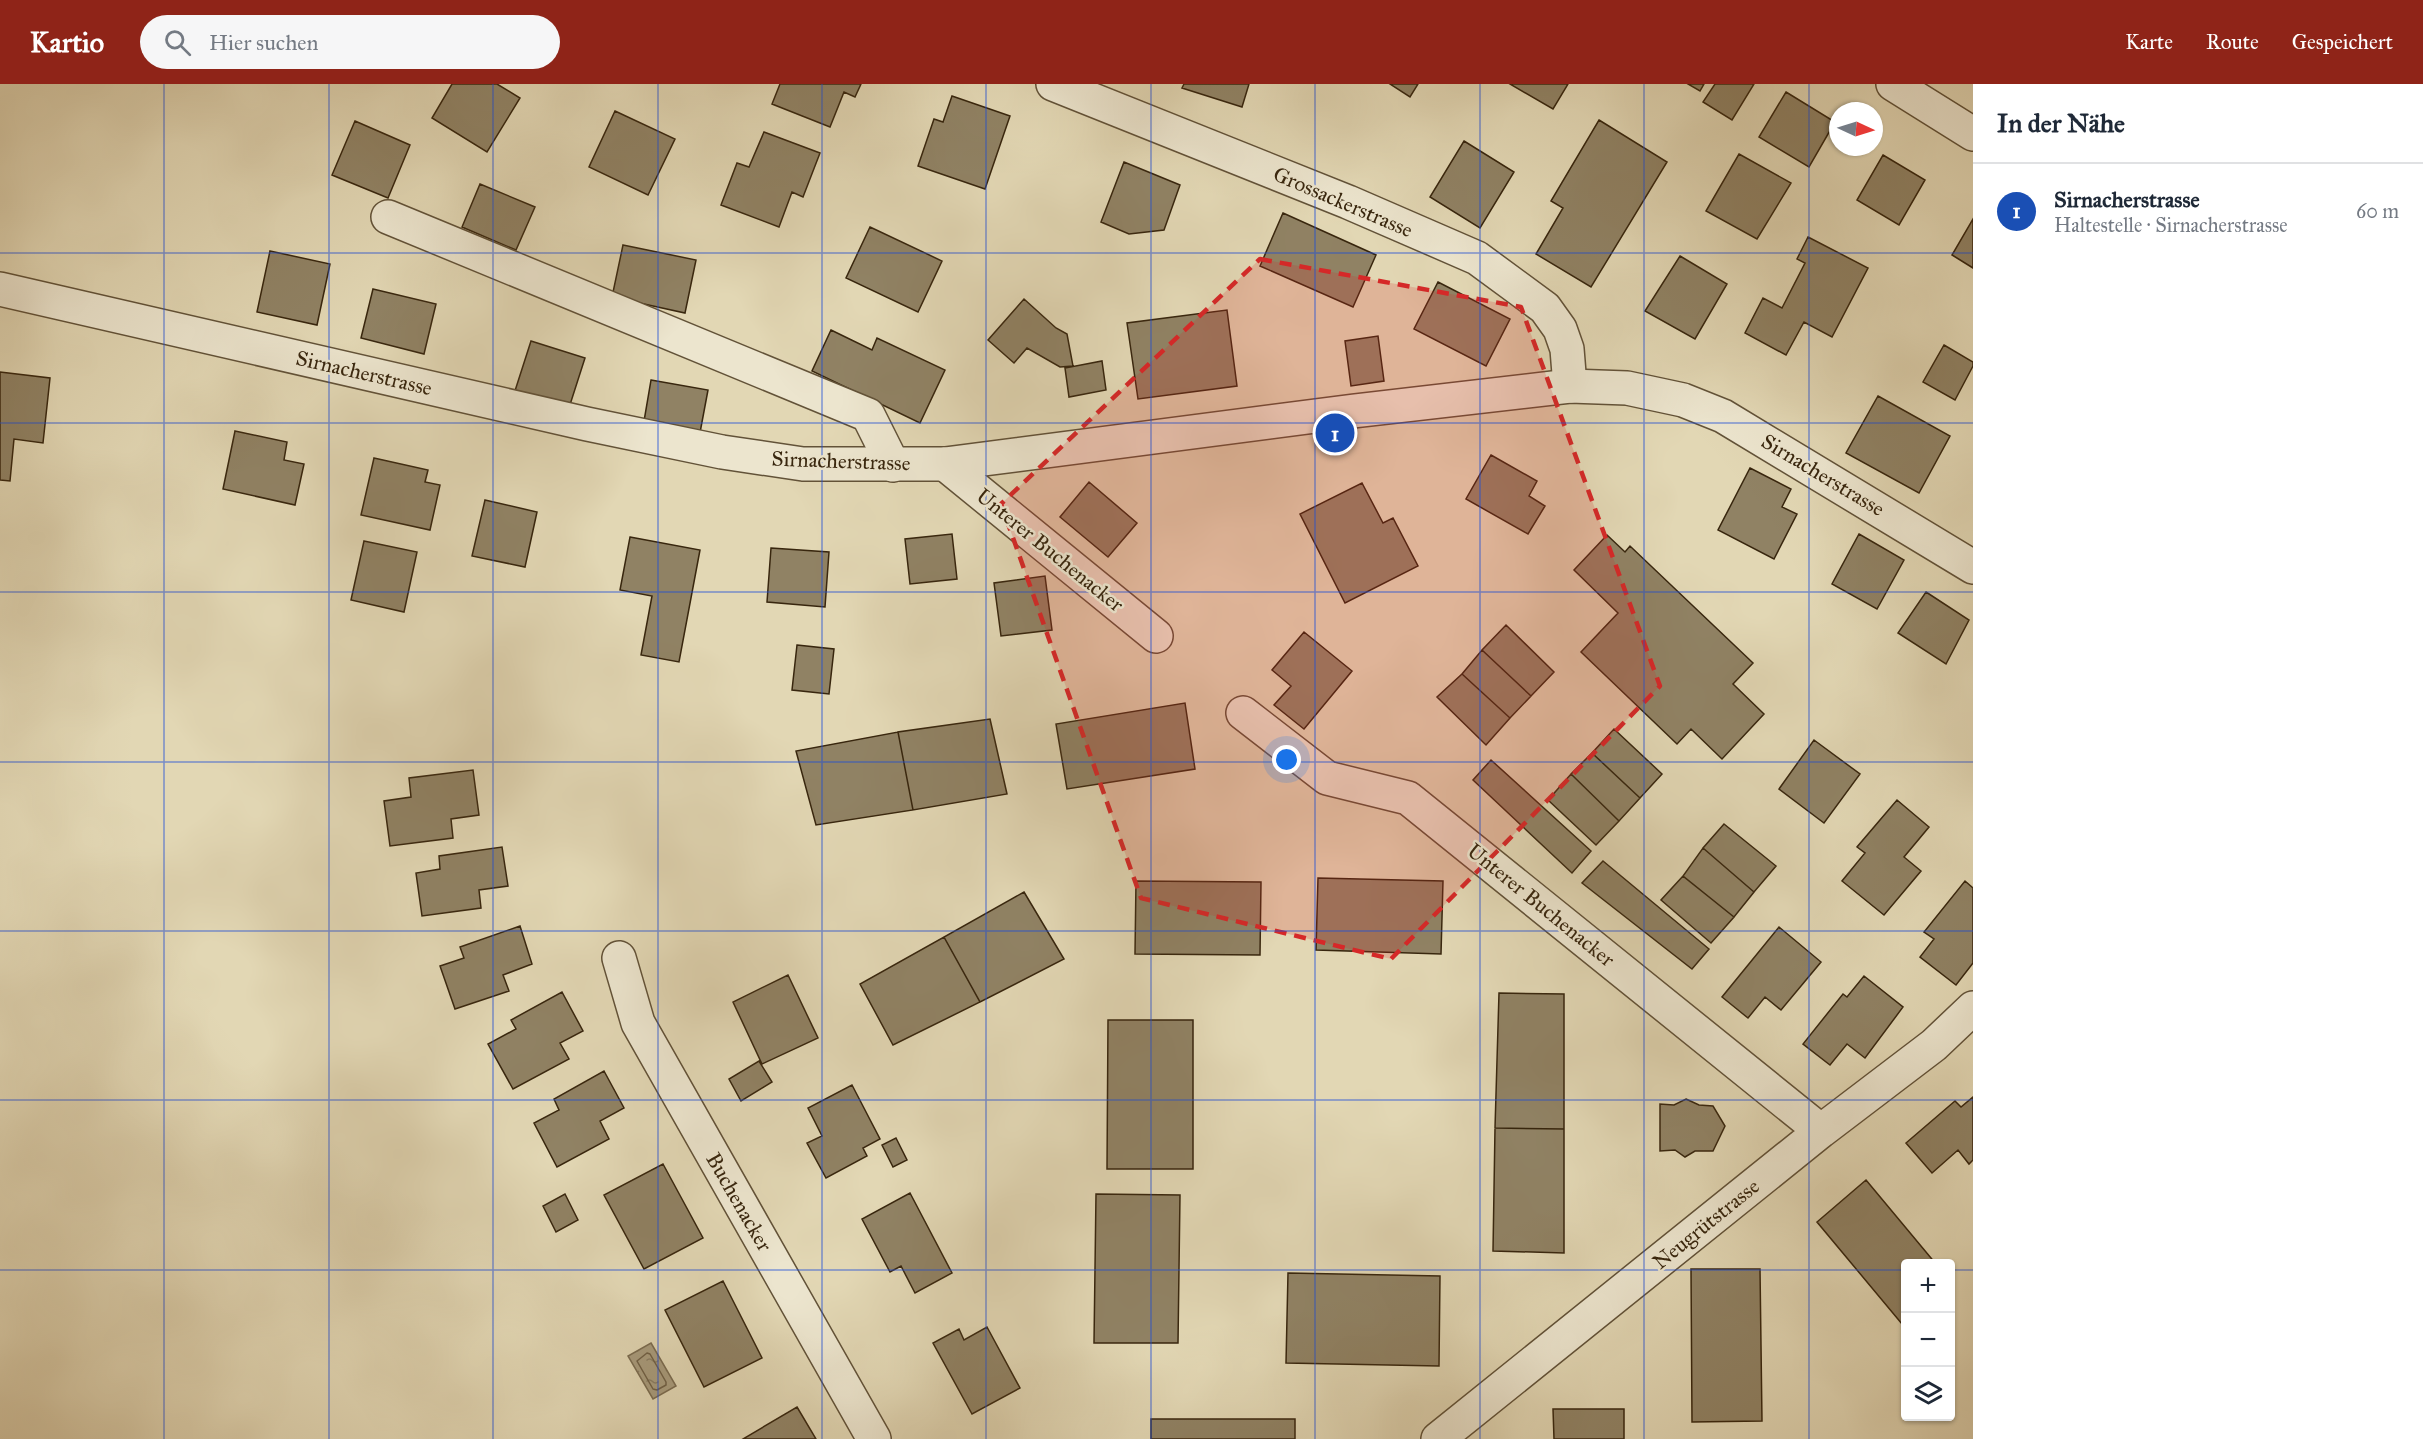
<!DOCTYPE html>
<html lang="de">
<meta charset="utf-8">
<style>
body{margin:0;font-family:"IM FELL Great Primer",serif;background:#f6f6f7;color:#1f2937}
.controls{position:absolute;right:18px;bottom:18px;display:grid;overflow:hidden;border-radius:6px;box-shadow:0 2px 4px #0004}
.controls button{width:54px;height:54px;display:grid;place-items:center;padding:0;border:0;border-bottom:2px solid #e0e1e3;background:#fff;color:#1f2937;font:30px sans-serif}
.compass{position:absolute;left:1829px;top:18px;width:54px;height:54px;border-radius:50%;background:#fff;box-shadow:0 2px 4px #0004;rotate:94deg}
.you{position:absolute;left:1287px;top:676px;width:21px;height:21px;margin:-15px;border:4px solid #fff;border-radius:50%;background:#1a73e8;box-shadow:0 0 0 9px #1a73e833}
.badge{display:grid;place-items:center;width:39px;height:39px;border-radius:50%;background:#8f2418;color:#fff;font-size:20px;font-weight:700}
.pin{position:absolute;translate:-50% -50%;border:3px solid #fff;box-shadow:0 2px 6px #0006}
.list{margin:0;padding:0;list-style:none}
h2{display:flex;justify-content:space-between;align-items:center;height:78px;margin:0;padding:0 24px;font-size:26px}
h2 small{font-size:20px;font-weight:400;color:#747a83}
.list li{display:grid;grid-template-columns:39px 1fr auto;gap:18px;align-items:center;box-sizing:border-box;height:96px;padding:0 24px;border-top:2px solid #e0e1e3}
.list b{display:block;font-size:22px;white-space:nowrap}
.list p{margin:0;font-size:20px;white-space:nowrap;color:#747a83}
.list em{font-size:20px;font-style:normal;color:#747a83}
.icon{flex:none;width:33px;height:33px;fill:none;stroke:currentColor;stroke-width:2;stroke-linecap:round;stroke-linejoin:round}
.map{position:relative;flex:none;width:1973px;height:1355px;overflow:hidden}
header{display:flex;align-items:center;gap:36px;box-sizing:border-box;height:84px;padding:0 30px;background:#8f2418;color:#fff}
header strong{font-size:28px}
nav{display:flex;gap:33px;margin-inline-start:auto;font-size:21px}
.search{width:420px;height:54px;background:#f6f6f7;display:flex;align-items:center;gap:15px;box-sizing:border-box;padding:0 21px;border-radius:33px;color:#747a83;font-size:22px}
main{display:flex}
aside{flex:1;background:#fff}
.map>svg:first-child{display:block}
.water{fill:url(#water-ripples);stroke:#7b6c50;stroke-width:1.5}
.lines{fill:none;stroke-linecap:round;stroke-linejoin:round}
.shore{stroke:#706045;stroke-width:1.5}
.building{fill:#908264;stroke:#38260e;stroke-width:1.5}
.minor-casing{stroke:#625238;stroke-width:36}
.tertiary-casing{stroke:#625238;stroke-width:36}
.minor{stroke:#ece5ce;stroke-width:33}
.tertiary{stroke:#ece5ce;stroke-width:33}
.marked{fill:#d62828;fill-opacity:0.2;stroke:#d62828;stroke-width:4.5;stroke-dasharray:12 8;stroke-linejoin:round}
.grid{fill:none;stroke:#1d4ed8;stroke-width:1.5;stroke-opacity:0.55}
.labels{text-anchor:middle;stroke-width:5;stroke-linejoin:round;paint-order:stroke}
.street-label{font-size:21px;fill:#38260e;stroke:#ece5ce}
</style>
<header>
<strong>Kartio</strong>
<div class="search"><svg class="icon" aria-label="search" viewBox="0 0 24 24"><circle cx="10" cy="10" r="6"/><path d="M15 15l6 6"/></svg>Hier suchen</div>
<nav><a>Karte</a><a>Route</a><a>Gespeichert</a></nav>
</header>
<main>
<div class="map">
<svg width="1973" height="1355" viewBox="0 0 1973 1355">
<defs>
<pattern id="water-ripples" width="26" height="14" patternUnits="userSpaceOnUse" patternTransform="scale(1.5)"><rect width="26" height="14" fill="#a89b7c"/><path d="M2 4q2-2 4 0t4 0M15 11q2-2 4 0t4 0" fill="none" stroke="#8a7e64"/></pattern>
</defs>
<rect width="100%" height="100%" fill="#e2d7b4"/>
<filter id="stains"><feTurbulence type="fractalNoise" baseFrequency=".00333" numOctaves="4"/><feColorMatrix values="0 0 0 0 .2 0 0 0 0 .09 0 0 0 0 .02 0 0 0 .5 -.17"/></filter>
<radialGradient id="worn" r=".72"><stop offset=".6" stop-color="#630" stop-opacity="0"/><stop offset="1" stop-color="#630" stop-opacity=".3"/></radialGradient>
<path class="water" d="M651 1259 676 1302 653 1315 628 1272Z"/>
<g class="lines">
<path class="shore" d="M647 1269 650 1270 666 1298V1301L657 1306 653 1305 637 1277Z"/>
</g>
<path class="building" d="M452 0H497L520 14 487 68 432 34Z
M780 0H861L855 13 844 8 830 43 772 20Z
M1184 0H1249L1242 23 1182 4Z
M1390 0H1418L1410 13Z
M1510 0H1568L1553 25Z
M1688 0H1704L1700 7Z
M1715 0H1754L1732 36 1703 18Z
M1786 8 1835 38 1809 83 1759 53Z
M952 12 1010 32 985 105 918 82 934 35 943 38Z
M615 27 675 55 648 111 589 83Z
M1599 36 1667 78 1591 203 1536 170 1563 124 1551 117Z
M355 37 410 61 388 114 332 91Z
M764 48 820 69 803 113 792 108 779 143 721 121 737 79 749 83Z
M1464 57 1514 88 1480 144 1430 113Z
M1739 70 1791 99 1757 155 1706 127Z
M1883 71 1925 96 1899 141 1857 116Z
M1124 78 1180 101 1164 146 1129 150 1101 138Z
M480 100 535 123 516 166 462 143Z
M1283 129 1376 171 1353 223 1260 182Z
M1973 135V184L1952 171Z
M870 143 942 177 918 228 846 194Z
M1808 153 1868 184 1832 253 1804 238 1786 271 1745 249 1763 214 1782 224 1805 179 1797 175Z
M623 161 696 176 685 229 612 213Z
M270 167 330 180 317 241 257 228Z
M1680 172 1727 200 1695 255 1645 227Z
M1438 198 1510 235 1486 282 1414 245Z
M373 205 436 220 424 270 361 254Z
M1024 215 1056 244 1067 250 1073 282 1060 283 1027 264 1014 279 988 256Z
M1227 226 1237 302 1138 315 1127 239Z
M831 246 872 266 877 254 945 286 920 339 812 287Z
M1378 252 1384 297 1351 302 1345 257Z
M531 257 585 274 567 330 513 313Z
M1944 261 1973 278V282L1955 316 1923 298Z
M1102 277 1106 306 1069 313 1065 284Z
M0 288 50 294 43 359 14 355 10 397 0 396Z
M651 296 708 306 699 354 643 343Z
M1878 312 1950 352 1919 409 1846 369Z
M235 347 287 358 284 376 304 380 295 421 223 405Z
M1491 371 1537 397 1529 412 1545 422 1528 450 1466 415Z
M374 374 428 386 425 398 440 401 430 446 361 431Z
M1750 384 1791 405 1782 423 1797 430 1774 475 1718 446Z
M1089 398 1137 439 1108 473 1060 433Z
M1362 399 1383 439 1393 434 1418 482 1345 519 1300 430Z
M485 416 537 428 525 483 472 472Z
M952 450 957 495 910 500 905 455Z
M1859 450 1904 476 1877 525 1832 500Z
M1607 451 1625 468 1630 462 1753 579 1733 600 1764 630 1722 675 1691 645 1677 660 1581 568 1618 529 1574 486Z
M630 453 700 466 679 578 641 571 652 512 620 506Z
M364 457 417 468 404 528 351 516Z
M771 464 829 468 825 523 767 518Z
M1045 492 1052 546 1001 552 994 499Z
M1926 508 1969 536 1946 580 1898 549Z
M1506 541 1554 588 1531 612 1482 566Z
M1304 548 1352 587 1304 645 1274 621 1291 602 1272 586Z
M797 561 834 565 829 610 792 606Z
M1482 566 1531 612 1510 634 1462 590Z
M1462 590 1510 634 1486 661 1437 613Z
M1185 619 1195 685 1067 705 1056 640Z
M990 635 1007 710 913 726 898 648Z
M1614 645 1662 690 1640 714 1592 669Z
M898 648 913 726 816 741 796 667Z
M1814 656 1860 690 1824 739 1779 705Z
M1592 669 1640 714 1619 737 1571 690Z
M1491 676 1591 767 1572 789 1473 696Z
M473 686 479 731 451 735 453 754 390 762 384 717 411 713 409 694Z
M1571 690 1619 737 1596 761 1548 716Z
M1897 716 1929 743 1904 773 1921 787 1884 831 1842 797 1865 769 1857 763Z
M1724 740 1776 782 1754 808 1703 764Z
M502 763 508 802 479 806 481 824 422 832 416 789 440 785 439 772Z
M1703 764 1754 808 1734 833 1683 792Z
M1603 777 1709 865 1692 885 1582 799Z
M1683 792 1734 833 1711 859 1661 816Z
M1318 794 1443 797 1441 870 1316 866Z
M1136 797 1261 798 1260 871 1135 870Z
M1965 797 1973 804V879L1956 901 1920 873 1934 855 1924 848Z
M1024 808 1064 875 980 918 944 853Z
M520 842 532 880 503 891 509 907 455 925 440 882 464 874 460 863Z
M1779 843 1821 878 1781 926 1765 913 1748 934 1722 913Z
M944 853 980 918 893 961 860 900Z
M788 891 818 954 762 980 733 918Z
M1864 892 1903 923 1865 974 1847 960 1830 981 1803 960 1843 910 1847 913Z
M562 908 583 947 560 959 569 975 513 1005 488 960 516 945 511 936Z
M1499 909 1564 910V1045L1495 1044Z
M1108 936H1193V1085H1107Z
M759 977 772 998 741 1017 729 995Z
M604 987 624 1024 600 1037 609 1055 557 1083 534 1039 559 1026 554 1015Z
M852 1001 880 1055 863 1064 867 1072 826 1094 807 1059 822 1052 808 1024Z
M1973 1013V1076L1969 1080 1958 1066 1932 1089 1906 1059 1955 1017 1961 1023Z
M1686 1015 1699 1021 1713 1022 1725 1042 1713 1067H1695L1685 1073 1675 1066 1660 1067V1020L1674 1021Z
M1495 1044 1564 1045V1169L1493 1167Z
M896 1054 907 1076 893 1083 882 1061Z
M663 1080 703 1154 644 1185 604 1111Z
M1866 1096 1936 1180H1906V1237L1902 1240 1817 1138Z
M910 1109 952 1189 915 1209 901 1182 890 1188 862 1135Z
M565 1110 578 1136 556 1148 543 1122Z
M1096 1110 1180 1111 1178 1259H1094Z
M1691 1185H1760L1762 1337 1692 1338Z
M1288 1189 1440 1192 1439 1282 1286 1279Z
M723 1197 762 1274 704 1303 665 1226Z
M987 1243 1020 1304 972 1330 933 1259 959 1245 964 1256Z
M797 1323 816 1355H743Z
M1553 1325H1624V1355H1554Z
M1151 1335H1295V1355H1151Z"/>
<g class="lines">
<defs>
<path id="minor" d="M1053 0 1348 118 1477 174 1545 224 1560 245 1567 265 1570 302
M1893 0 1973 50
M388 133 868 331 893 381
M945 380 1156 552
M1243 629 1327 694 1408 714 1821 1047
M619 874 638 939 874 1355
M1438 1355 1821 1047 1934 961 1973 924"/>
<path id="tertiary" d="M0 205 587 340 722 368 803 380H945L1354 327 1570 302 1627 304 1683 316 1723 332 1973 483"/>
</defs>
<use href="#minor" class="minor-casing"/>
<use href="#tertiary" class="tertiary-casing"/>
<use href="#minor" class="minor"/>
<use href="#tertiary" class="tertiary"/>
</g>
<path class="marked" d="M1260 175 1521 223 1660 602 1391 875 1141 814 1001 420Z"/>
<path class="grid" d="M164 0V1355M329 0V1355M493 0V1355M658 0V1355M822 0V1355M986 0V1355M1151 0V1355M1315 0V1355M1480 0V1355M1644 0V1355M1809 0V1355M0 169H1973M0 339H1973M0 508H1973M0 678H1973M0 847H1973M0 1016H1973M0 1186H1906M1950 1186H1973"/>
<g class="labels">
<g class="street-label">
<text transform="translate(1343 118) rotate(23)" y="7">Grossackerstrasse</text>
<text transform="translate(364 289) rotate(13)" y="7">Sirnacherstrasse</text>
<text transform="translate(841 377) rotate(2)" y="7">Sirnacherstrasse</text>
<text transform="translate(1823 391) rotate(31)" y="7">Sirnacherstrasse</text>
<text transform="translate(1050 466) rotate(39)" y="7">Unterer Buchenacker</text>
<text transform="translate(1541 821) rotate(39)" y="7">Unterer Buchenacker</text>
<text transform="translate(739 1118) rotate(60)" y="7">Buchenacker</text>
<text transform="translate(1706 1140) rotate(-39)" y="7">Neugrütstrasse</text>
</g>
</g>
<rect width="100%" height="100%" filter="url(#stains)"/>
<rect width="100%" height="100%" fill="url(#worn)"/>
</svg>
<div class="controls">
<button>+</button>
<button>−</button>
<button><svg class="icon" aria-label="layers" viewBox="0 0 24 24"><path d="M12 4l9 5-9 5-9-5zM3 14l9 5 9-5"/></svg></button>
</div>
<svg class="compass" viewBox="-18 -18 36 36"><path d="M0-13l5 13h-10z" fill="#e53935"/><path d="M0 13l5-13h-10z" fill="#747a83"/></svg>
<div class="you"></div>
<div class="pin badge" style="left:1335px;top:349px;background:#1a4fb4">1</div>
</div>
<aside>
<h2>In der Nähe<small></small></h2>
<ul class="list">
<li><span class="badge" style="background:#1a4fb4">1</span><div><b>Sirnacherstrasse</b><p>Haltestelle · Sirnacherstrasse</p></div><em>60 m</em></li>
</ul>
</aside>
</main>
